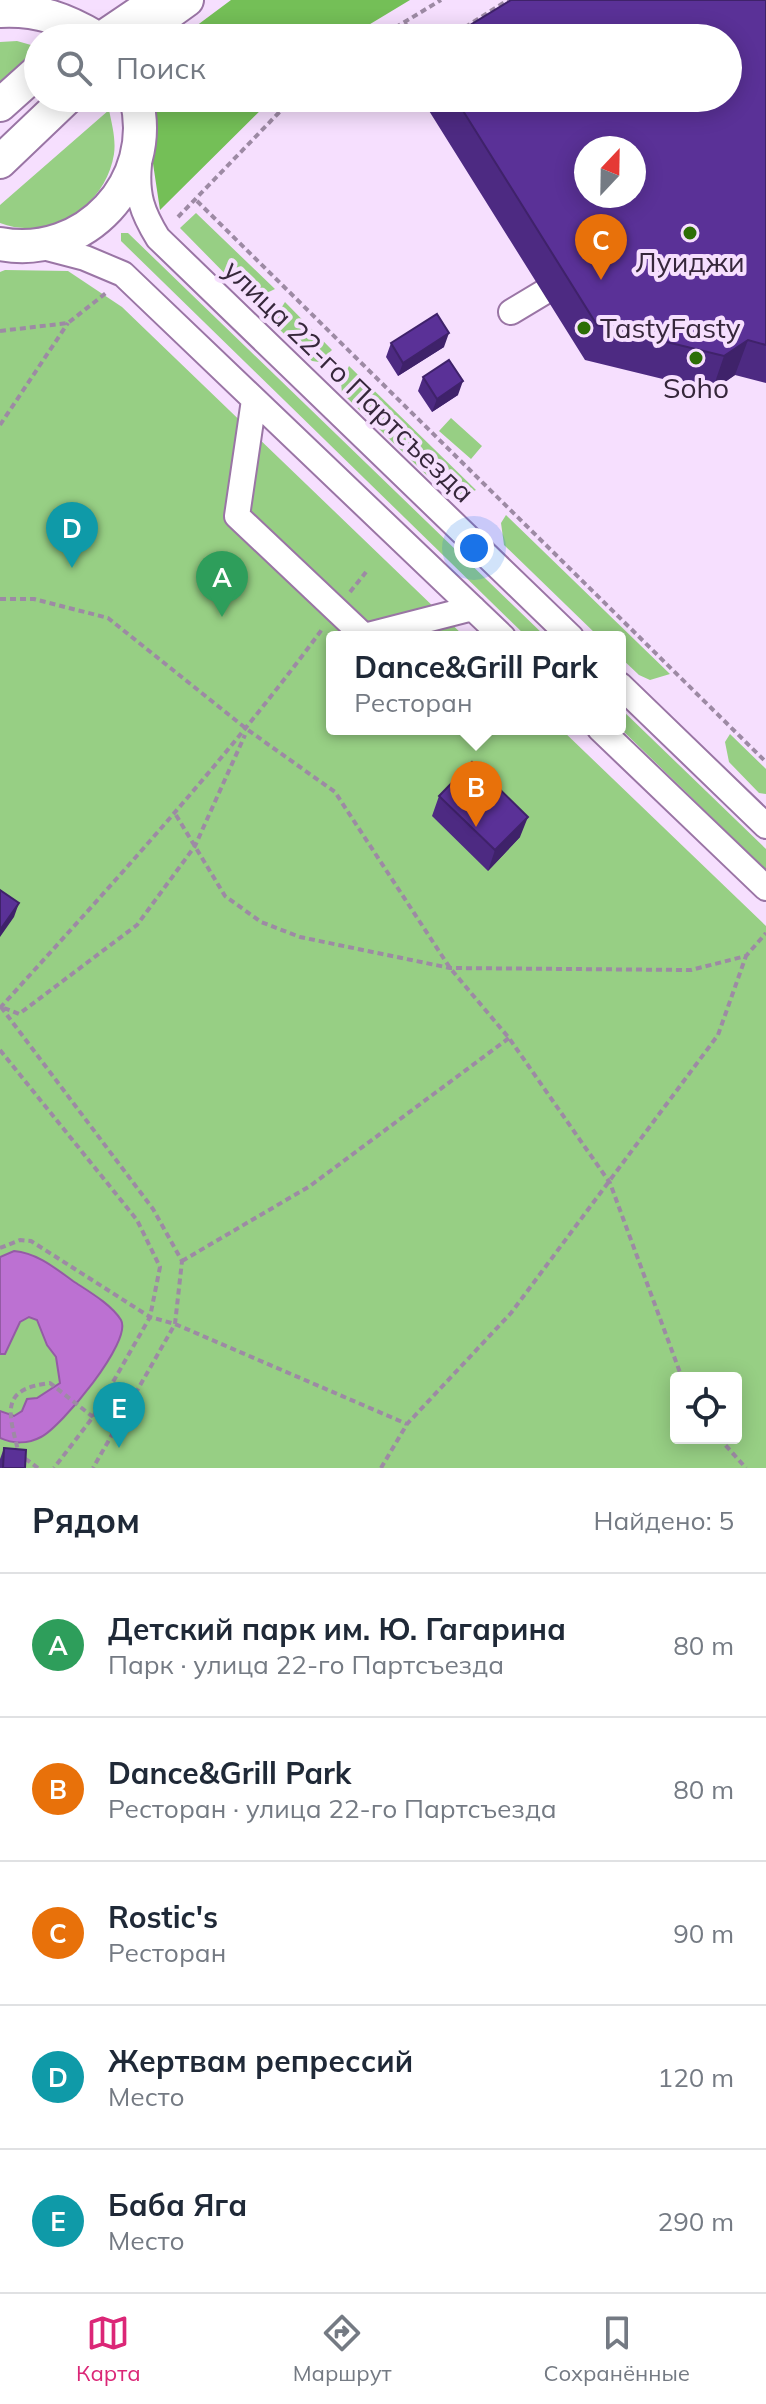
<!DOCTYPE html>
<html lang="ru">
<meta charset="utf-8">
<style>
body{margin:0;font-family:Mulish,sans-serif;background:#f6f6f7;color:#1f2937}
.controls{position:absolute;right:24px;bottom:24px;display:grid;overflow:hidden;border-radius:8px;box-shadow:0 4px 20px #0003}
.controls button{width:72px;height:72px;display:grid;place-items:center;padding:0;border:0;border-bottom:2px solid #e0e1e3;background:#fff;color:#1f2937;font:40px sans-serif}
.compass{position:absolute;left:574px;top:136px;width:72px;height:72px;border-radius:50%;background:#fff;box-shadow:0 4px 20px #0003;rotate:22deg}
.you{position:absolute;left:474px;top:548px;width:28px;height:28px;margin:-20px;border:6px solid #fff;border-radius:50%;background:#1a73e8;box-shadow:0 0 0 12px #1a73e833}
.badge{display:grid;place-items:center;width:52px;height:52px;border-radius:50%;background:#db2777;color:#fff;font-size:26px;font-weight:700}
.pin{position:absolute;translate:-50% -66px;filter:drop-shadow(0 2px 4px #0008)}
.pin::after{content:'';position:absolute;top:42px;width:28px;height:24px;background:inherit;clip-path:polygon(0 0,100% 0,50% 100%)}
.popup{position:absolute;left:326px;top:631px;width:300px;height:104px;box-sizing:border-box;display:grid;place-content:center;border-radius:8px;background:#fff;filter:drop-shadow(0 2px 6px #0005);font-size:26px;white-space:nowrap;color:#747a83}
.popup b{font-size:30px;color:#1f2937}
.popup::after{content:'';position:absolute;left:50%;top:100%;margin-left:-16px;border:16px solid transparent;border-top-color:#fff}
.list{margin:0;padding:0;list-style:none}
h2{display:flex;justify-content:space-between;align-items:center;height:104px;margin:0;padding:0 32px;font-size:34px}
h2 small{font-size:26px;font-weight:400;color:#747a83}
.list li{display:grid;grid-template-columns:52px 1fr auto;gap:24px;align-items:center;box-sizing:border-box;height:144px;padding:0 32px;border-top:2px solid #e0e1e3}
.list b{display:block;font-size:30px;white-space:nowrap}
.list p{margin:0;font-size:26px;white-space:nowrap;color:#747a83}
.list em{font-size:26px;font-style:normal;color:#747a83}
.icon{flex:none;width:44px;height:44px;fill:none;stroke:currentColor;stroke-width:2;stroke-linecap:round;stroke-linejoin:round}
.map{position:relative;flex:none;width:766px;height:1468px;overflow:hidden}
.search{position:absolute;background:#fff;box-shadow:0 4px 20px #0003;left:24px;right:24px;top:24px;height:88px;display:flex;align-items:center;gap:20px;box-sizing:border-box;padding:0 28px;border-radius:44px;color:#747a83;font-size:30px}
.sheet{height:824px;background:#fff}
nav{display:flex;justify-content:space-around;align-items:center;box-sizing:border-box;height:112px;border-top:2px solid #e0e1e3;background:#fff;font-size:22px;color:#747a83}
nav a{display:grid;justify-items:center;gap:4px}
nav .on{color:#db2777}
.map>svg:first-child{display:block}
.green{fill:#97cf84;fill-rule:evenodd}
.forest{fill:#74bf57}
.water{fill:#bc71d2;stroke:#945ba5;stroke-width:2}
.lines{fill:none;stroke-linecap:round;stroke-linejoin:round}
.minor-casing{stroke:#9a75a5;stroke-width:28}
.major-casing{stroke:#9a75a5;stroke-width:36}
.path{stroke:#9d8aa4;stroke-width:4;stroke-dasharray:6 4;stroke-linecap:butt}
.minor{stroke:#fff;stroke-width:24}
.major{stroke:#fff;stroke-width:32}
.wall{fill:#4d2a82}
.shaded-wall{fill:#3f226a}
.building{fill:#5a3197;stroke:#3f226a;stroke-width:2;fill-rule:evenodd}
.poi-dot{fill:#2d6e06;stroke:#f6dffe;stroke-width:3}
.labels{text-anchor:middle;stroke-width:8;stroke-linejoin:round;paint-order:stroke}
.poi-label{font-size:28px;fill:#36273b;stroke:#f6dffe}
.street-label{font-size:28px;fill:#36273b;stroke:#f6dffe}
</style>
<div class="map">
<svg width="766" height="1468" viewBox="0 0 766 1468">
<rect width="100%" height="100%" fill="#f6dffe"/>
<path class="green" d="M17 41 38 47 0 82V42Z
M109 110C112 125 116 139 114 154 106 206 50 242 0 223V205Z
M196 213 275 289C262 296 253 296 240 289L180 228Z
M121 233H128L546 637H527L121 241Z
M5 270 68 271 122 307 465 637H332V729H561L766 926V1468H0V272ZM676 1378H736V1438H676Z
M285 302 332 350 319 362 312 361 278 328 275 318Z
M349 366 476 490 460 497 440 488 342 393 341 382Z
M451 418 482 446 471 459 439 431Z
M506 515 670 674 650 680 639 675 620 657V637H599L504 545 501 523Z
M620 708 766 849V870L620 728Z
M730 734 766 769V794L759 793 729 762 725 742Z"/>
<path class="forest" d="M231 0H410L347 38H180Z
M155 98H273L160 210 149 137Z"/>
<path class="water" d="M14 1251C37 1253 55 1268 73 1281 88 1291 111 1304 121 1320 133 1341 61 1427 41 1437 28 1444 13 1444 0 1438V1411L14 1416 22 1411 27 1399 37 1398 60 1383 56 1357 47 1345 37 1320 29 1317 20 1322 5 1354H0V1257Z"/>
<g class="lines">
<defs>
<path id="minor" d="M139 164C136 195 142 212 158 238L571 637
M39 246 85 258 123 274 503 637
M511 312 571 276
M254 400 237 516 364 636 473 608
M620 685 766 826
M600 729 766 888"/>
<path id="major" d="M0 11C38 9 65 19 97 38
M144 31 187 0
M102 38 158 0
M0 105 38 71
M0 162 67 98
M0 244C85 260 158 181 136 98"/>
</defs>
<use href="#minor" class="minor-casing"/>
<use href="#major" class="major-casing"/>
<path class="path" d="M405 23 414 38
M378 38 441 0
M448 38 508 0
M197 201 766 762
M178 217 293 98
M0 331 68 323 106 293
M0 425 68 323
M350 592 366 572
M0 599H34L108 618 248 730 335 792 450 968 509 1038 610 1183 682 1378
M176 815 225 896 261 922 300 937 450 968 691 970 746 956 766 933
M1 1007 153 1209 182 1261 175 1324 93 1468
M0 1008C113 883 223 764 323 628
M4 1008 19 1014 137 925 195 846 245 735
M0 1050 137 1220 160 1267 150 1317 93 1417 54 1468
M0 1248 20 1240 31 1241 150 1317 175 1324 407 1424
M182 1261 310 1186 509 1038
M101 1404 122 1418
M719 1438 746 1468
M38 1468 19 1454C8 1411 0 1389 50 1383L93 1417
M381 1468 407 1424 511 1313 718 1035 746 956"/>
<use href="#minor" class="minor"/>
<use href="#major" class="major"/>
</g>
<path class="wall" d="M766 0V383L735 375 712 391 585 360 421 98H728Z
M391 343 444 347 398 376 386 357Z
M423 377 458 395 432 412 418 391Z
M439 796 520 837 488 871 432 816Z
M4 1448 25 1468H0V1459Z"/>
<path class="shaded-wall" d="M449 333 444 347 398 376 403 363Z
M748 340 735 375 712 391 724 356Z
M463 381 458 395 432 412 437 399Z
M528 817 520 837 488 871 495 850Z
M19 903 14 917 0 937V930Z"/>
<path class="building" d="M511 0H766V345L748 340 724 356 597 325 455 98H728V38H449ZM586 148H634V196H586Z
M437 314 449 333 403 363 391 343Z
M449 360 463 381 437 399 423 377Z
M472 762 528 817 495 850 439 796Z
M0 890 19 903 0 930Z
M4 1448 26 1450 25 1468H3Z"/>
<g class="poi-dot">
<circle cx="690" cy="233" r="8"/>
<circle cx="584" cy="328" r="8"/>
<circle cx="696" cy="358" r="8"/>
</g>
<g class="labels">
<g class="poi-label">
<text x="690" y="272">Луиджи</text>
<text x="600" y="338" text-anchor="start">TastyFasty</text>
<text x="696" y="398">Soho</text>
</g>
<g class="street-label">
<text transform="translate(349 381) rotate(44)" y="10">улица 22-го Партсъезда</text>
</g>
</g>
</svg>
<div class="controls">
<button><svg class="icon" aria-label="locate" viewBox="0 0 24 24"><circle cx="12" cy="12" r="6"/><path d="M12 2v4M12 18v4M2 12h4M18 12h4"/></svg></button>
</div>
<svg class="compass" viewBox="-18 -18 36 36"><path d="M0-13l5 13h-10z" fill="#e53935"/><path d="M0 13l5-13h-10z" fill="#747a83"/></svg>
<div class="you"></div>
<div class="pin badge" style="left:222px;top:617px;background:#2e9e5b">A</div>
<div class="pin badge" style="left:476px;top:827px;background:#e8710a">B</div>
<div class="popup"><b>Dance&amp;Grill Park</b>Ресторан</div>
<div class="pin badge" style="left:601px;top:280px;background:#e8710a">C</div>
<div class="pin badge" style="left:72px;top:568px;background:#0f9aa8">D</div>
<div class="pin badge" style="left:119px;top:1448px;background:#0f9aa8">E</div>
<div class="search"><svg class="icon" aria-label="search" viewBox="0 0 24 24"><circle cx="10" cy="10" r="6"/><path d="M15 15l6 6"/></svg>Поиск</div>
</div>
<section class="sheet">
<h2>Рядом<small>Найдено: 5</small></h2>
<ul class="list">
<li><span class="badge" style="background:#2e9e5b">A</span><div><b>Детский парк им. Ю. Гагарина</b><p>Парк · улица 22-го Партсъезда</p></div><em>80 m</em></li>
<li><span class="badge" style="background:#e8710a">B</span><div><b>Dance&amp;Grill Park</b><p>Ресторан · улица 22-го Партсъезда</p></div><em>80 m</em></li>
<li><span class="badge" style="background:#e8710a">C</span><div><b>Rostic's</b><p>Ресторан</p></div><em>90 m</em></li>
<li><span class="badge" style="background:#0f9aa8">D</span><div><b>Жертвам репрессий</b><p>Место</p></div><em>120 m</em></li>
<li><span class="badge" style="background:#0f9aa8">E</span><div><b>Баба Яга</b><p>Место</p></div><em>290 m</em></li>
</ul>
</section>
<nav>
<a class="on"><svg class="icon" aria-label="map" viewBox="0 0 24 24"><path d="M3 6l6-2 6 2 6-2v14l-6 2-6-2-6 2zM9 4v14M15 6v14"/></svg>Карта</a>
<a><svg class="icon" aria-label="directions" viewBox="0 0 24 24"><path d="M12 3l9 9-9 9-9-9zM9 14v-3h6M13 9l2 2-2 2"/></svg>Маршрут</a>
<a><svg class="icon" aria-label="saved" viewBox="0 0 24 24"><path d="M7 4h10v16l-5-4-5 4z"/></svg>Сохранённые</a>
</nav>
